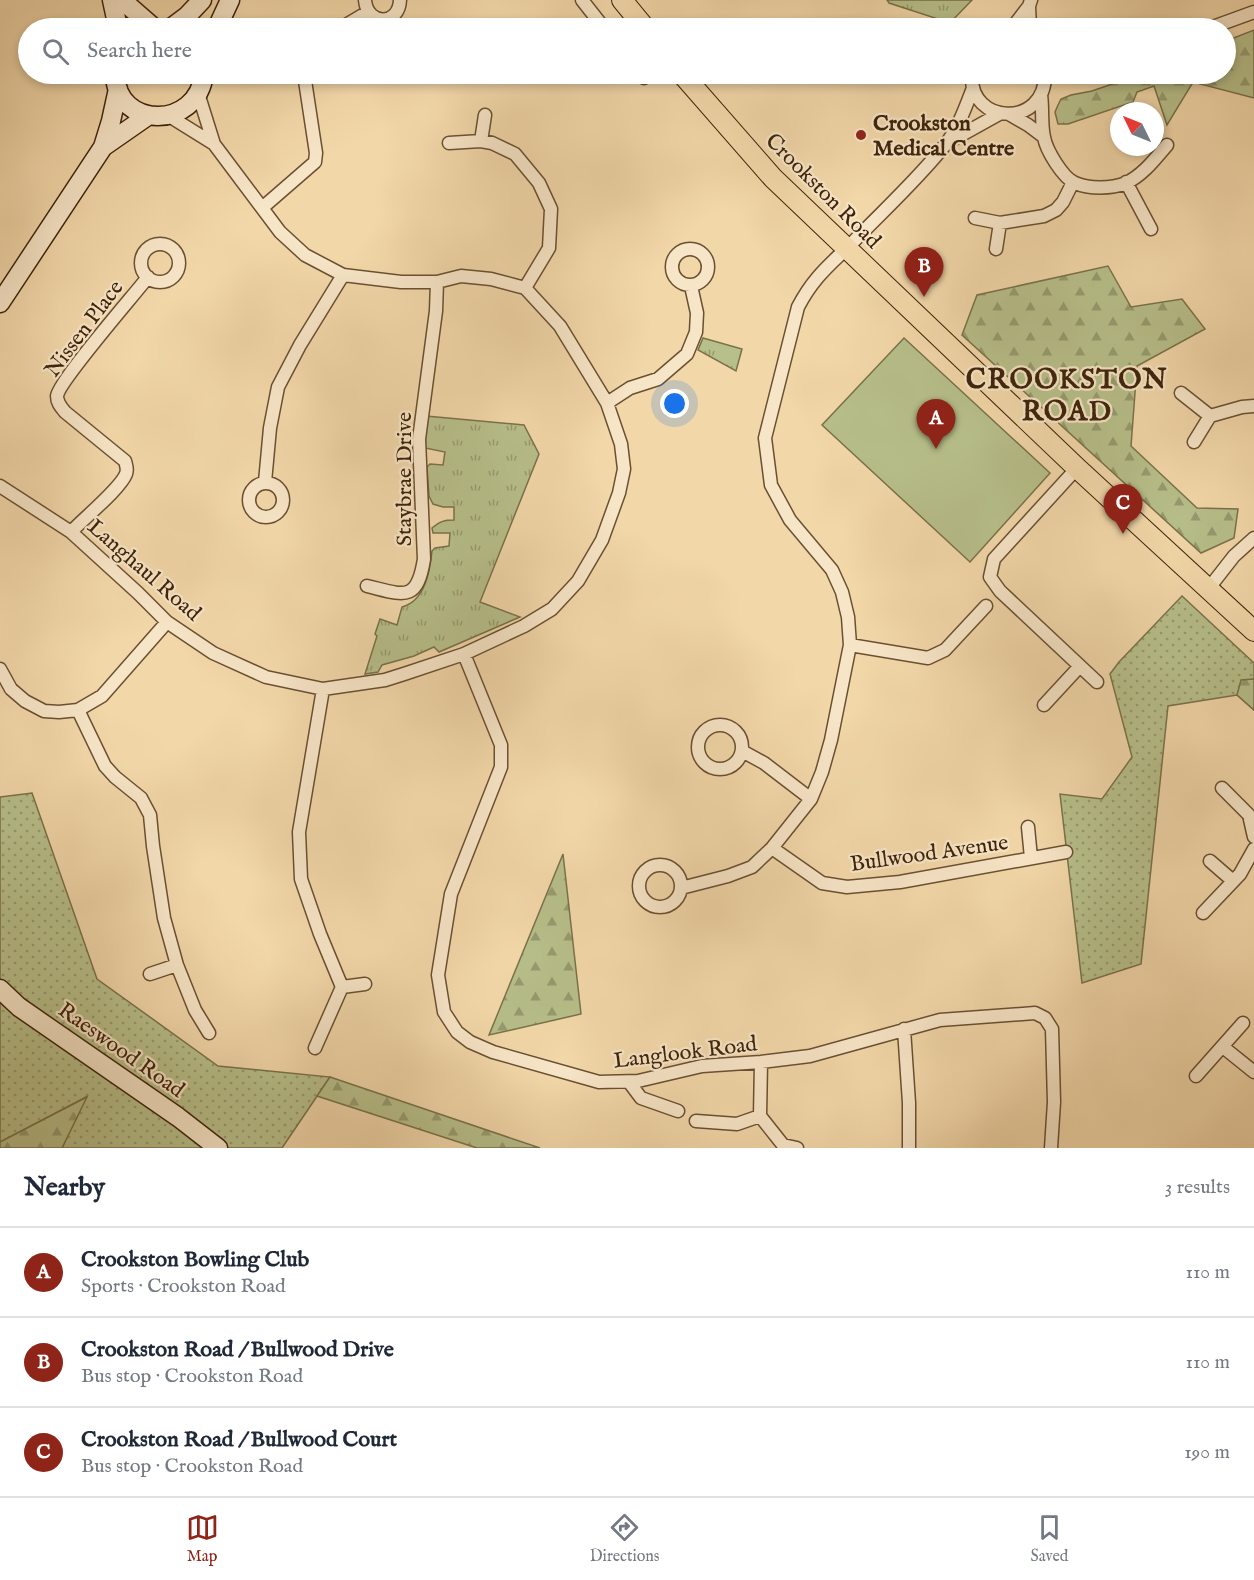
<!DOCTYPE html>
<meta charset="utf-8">
<style>
body{margin:0;font-family:"IM FELL English",serif;background:#f2f2f3;color:#1f2937}
.compass{position:absolute;left:1110px;top:102px;width:54px;height:54px;border-radius:50%;background:#fff;box-shadow:0 3px 9px #0003;rotate:313deg}
.you{position:absolute;left:675px;top:404px;width:21px;height:21px;margin:-15px;border:4px solid #fff;border-radius:50%;background:#1a73e8;box-shadow:0 0 0 9px #1a73e833}
.badge{display:grid;place-items:center;width:39px;height:39px;border-radius:50%;background:#8f2418;color:#fff;font-size:20px;font-weight:700}
.pin{position:absolute;translate:-50% -50px;filter:drop-shadow(0 2px 3px #0008)}
.pin::after{content:'';position:absolute;top:32px;width:21px;height:18px;background:inherit;clip-path:polygon(0 0,100% 0,50% 100%)}
.list{margin:0;padding:0;list-style:none}
h2{display:flex;justify-content:space-between;align-items:center;height:78px;margin:0;padding:0 24px;font-size:26px}
h2 small{font-size:20px;font-weight:400;color:#747a83}
.list li{display:grid;grid-template-columns:39px 1fr auto;gap:18px;align-items:center;box-sizing:border-box;height:90px;padding:0 24px;border-top:2px solid #e0e1e3}
.list b{display:block;font-size:22px;white-space:nowrap}
.list p{margin:0;font-size:20px;white-space:nowrap;color:#747a83}
.list em{font-size:20px;font-style:normal;color:#747a83}
.icon{flex:none;width:33px;height:33px;fill:none;stroke:currentColor;stroke-width:2;stroke-linecap:round;stroke-linejoin:round}
.map{position:relative;flex:none;width:1254px;height:1148px;overflow:hidden}
.search{position:absolute;background:#fff;box-shadow:0 3px 9px #0003;left:18px;right:18px;top:18px;height:66px;display:flex;align-items:center;gap:15px;box-sizing:border-box;padding:0 21px;border-radius:33px;color:#747a83;font-size:22px}
.sheet{height:348px;background:#fff}
nav{display:flex;justify-content:space-around;align-items:center;box-sizing:border-box;height:84px;border-top:2px solid #e0e1e3;background:#fff;font-size:16px;color:#747a83}
nav a{display:grid;justify-items:center;gap:3px}
nav .on{color:#8f2418}
.map>svg:first-child{display:block}
.grass{fill:url(#grass-dots);stroke:#7a714a;stroke-width:1.5}
.forest{fill:url(#forest-firs);stroke:#7a714a;stroke-width:1.5}
.park{fill:url(#park-tufts);stroke:#7a714a;stroke-width:1.5}
.garden{fill:#b7bf8a;stroke:#7a714a;stroke-width:1.5}
.lines{fill:none;stroke-linecap:round;stroke-linejoin:round}
.street-casing{stroke:#6a5032;stroke-width:15}
.secondary-casing{stroke:#3d230a;stroke-width:21}
.primary-casing{stroke:#3d230a;stroke-width:22}
.street{stroke:#f7e5c7;stroke-width:12}
.secondary{stroke:#f7e5c7;stroke-width:18}
.primary{stroke:#f2d7a9;stroke-width:20}
.poi-dot{fill:#8f2418;stroke:#f7e5c7;stroke-width:2}
.labels{text-anchor:middle;stroke-width:4.5;stroke-linejoin:round;paint-order:stroke}
.poi-label{font-size:22px;font-weight:bold;fill:#3d230a;stroke:#f7e5c7;text-anchor:start}
.street-label{font-size:22px;fill:#3d230a;stroke:#f7e5c7}
.district-label{font-size:28px;font-weight:bold;letter-spacing:1.5px;fill:#3d230a;stroke:#f7e5c7}
</style>
<div class="map">
<svg width="1254" height="1148" viewBox="0 0 1254 1148">
<defs>
<pattern id="grass-dots" width="8" height="8" patternUnits="userSpaceOnUse" patternTransform="scale(1.5)"><rect width="8" height="8" fill="#b7bf8a"/><path d="M2 2h.1M6 6h.1" fill="none" stroke="#969b6f" stroke-width="1.8" stroke-linecap="round"/></pattern>
<pattern id="forest-firs" width="22" height="20" patternUnits="userSpaceOnUse" patternTransform="scale(1.5)"><rect width="22" height="20" fill="#b7bf8a"/><path d="M5 1l3.5 6h-7zM16 11l3.5 6h-7z" fill="#969b6f"/></pattern>
<pattern id="park-tufts" width="24" height="20" patternUnits="userSpaceOnUse" patternTransform="scale(1.5)"><rect width="24" height="20" fill="#b7bf8a"/><path d="M3 7l-1-3M5 7V3M7 7l1-3M15 17l-1-3M17 17v-4M19 17l1-3" fill="none" stroke="#969b6f"/></pattern>
</defs>
<rect width="100%" height="100%" fill="#f2d7a9"/>
<filter id="stains"><feTurbulence type="fractalNoise" baseFrequency=".00333" numOctaves="4"/><feColorMatrix values="0 0 0 0 .2 0 0 0 0 .09 0 0 0 0 .02 0 0 0 .5 -.17"/></filter>
<radialGradient id="worn" r=".72"><stop offset=".6" stop-color="#630" stop-opacity="0"/><stop offset="1" stop-color="#630" stop-opacity=".3"/></radialGradient>
<path class="grass" d="M1182 596 1254 663V710L1237 695 1168 706 1141 964 1082 983 1060 794 1102 799 1132 757 1110 674 1119 662Z
M32 793 97 979 218 1066 330 1077 282 1148H62L86 1097 0 1142V797Z"/>
<path class="forest" d="M1254 30V98L1193 82 1167 125 1154 86 1137 92 1133 102 1068 124H1058L1055 112 1058 105 1061 99 1071 95 1092 91 1141 74H1226V41Z
M1108 266 1131 307 1182 299 1205 329 1137 366 1131 446 1197 508 1238 509 1234 538 1201 553 962 335 977 295Z
M1254 679V710L1237 695 1241 680Z
M563 854 581 1014 489 1035Z
M330 1077 540 1148H477L317 1096Z
M87 1097 62 1148H0V1142Z"/>
<path class="park" d="M887 0H972L950 23 889 3Z
M703 338 742 349 736 371 698 350Z
M426 416 524 425 539 454 480 602 520 617 439 652 434 647 414 656 382 665 378 672 365 674 377 636 375 634 380 619 397 625 402 607C425 601 430 571 432 551L435 548 449 546 450 533H433L432 528C440 521 445 520 454 520V507H443L433 504 429 496 427 467 430 464 443 465 445 452 425 448Z"/>
<path class="garden" d="M904 338 1050 473 970 562 822 425Z"/>
<g class="lines">
<defs>
<path id="street" d="M365 0C367 26 399 26 400 0
M582 0 604 28
M1029 6 1030 28
M341 28 368 12
M1012 28 1029 6 1031 0
M1210 28 1254 12
M640 74 644 78 649 74
M972 74C968 125 1046 129 1045 74
M1046 75 1064 74
M198 93 214 144
M1041 95C1043 108 1041 125 1044 137 1046 150 1063 178 1075 183 1089 189 1111 189 1126 183 1143 175 1155 159 1167 145
M1009 114 1028 125 1044 137
M481 141 485 115
M449 143 481 141 492 143 515 154 539 183 551 209 549 248 525 288
M947 143 1001 113
M1126 182 1151 229
M262 208 315 162 316 153 304 74
M975 218 1000 223 1044 216 1056 210 1063 202 1073 182
M141 263a19 19 0 1 1 38 0a19 19 0 1 1-38 0Z
M672 267a18 18 0 1 1 36 0a18 18 0 1 1-36 0Z
M996 249 1000 223
M1181 393 1210 416
M607 403 630 388 658 379 687 354 696 332 697 313 691 286
M1194 442 1210 416 1242 407 1254 406
M1077 468 994 559 990 577 1000 591 1097 682
M265 482 270 428 278 387 300 345 343 275
M249 500a17 17 0 1 1 34 0a17 17 0 1 1-34 0Z
M0 486 71 532 138 593 167 622 213 653 266 677 323 689 385 680 404 674 464 654 524 626 552 609 578 581 602 540 619 493 624 469 621 444 607 403 560 326 525 288 491 279 461 276 437 282H401L343 275 305 255 280 232 214 144 169 116
M71 532C84 518 120 489 126 474 128 469 126 465 125 461L65 412C61 407 57 403 57 396 59 381 134 295 148 277
M367 586C404 595 417 603 424 559L419 439 436 311 437 282
M1209 588 1234 556 1254 538
M850 645 928 658 945 650 986 606
M464 654 501 745V767L451 894 438 975 444 1012 457 1032 470 1042 493 1052 599 1082 638 1081 702 1066 761 1062 810 1056 940 1020 1035 1013 1045 1018 1052 1029 1054 1102 1051 1148
M0 669 11 689 25 701 44 711 59 712 78 710 102 696 167 622
M1044 705 1080 666
M78 710 105 766 115 777 141 798 150 815 153 846 164 918 177 965 195 1010 209 1033
M698 747a22 22 0 1 1 44 0a22 22 0 1 1-44 0Z
M742 751 764 763 811 799
M1222 788 1249 815 1254 837
M1028 827 1031 858
M772 848 822 883 847 887 900 882 1066 852
M1210 861 1233 881
M639 886a21 21 0 1 1 42 0a21 21 0 1 1-42 0Z
M681 888 728 876 752 867 772 848 811 799 822 772 831 740 850 645 848 617 842 592 832 570 790 520 771 485 765 438 798 307C814 276 831 264 854 241 884 210 918 179 945 145 958 129 966 106 973 88
M1203 913 1240 874 1254 849
M150 974 177 965
M342 987 365 984
M904 1029 909 1103V1148
M1223 1047 1254 1072
M315 1048 342 987 320 934 301 879 299 832 323 689
M761 1062 760 1116 783 1145 797 1148
M1196 1076 1243 1023
M629 1082 641 1098 678 1111
M696 1121 737 1124 760 1116"/>
<path id="secondary" d="M112 0 118 28
M122 0 154 28
M171 28 187 16 202 0
M217 28 230 0
M115 74C116 129 197 131 204 74
M103 147 149 115
M0 303 103 147 111 121 118 89
M0 989 19 1007 178 1117 218 1148"/>
<path id="primary" d="M622 0 645 28
M682 74 773 178 1077 468 1254 631"/>
</defs>
<use href="#street" class="street-casing"/>
<use href="#secondary" class="secondary-casing"/>
<use href="#primary" class="primary-casing"/>
<use href="#street" class="street"/>
<use href="#secondary" class="secondary"/>
<use href="#primary" class="primary"/>
</g>
<circle class="poi-dot" cx="861" cy="135" r="6"/>
<g class="labels">
<g class="poi-label">
<text x="873" y="130">Crookston<tspan x="873" dy="25">Medical Centre</tspan></text>
</g>
<g class="street-label">
<text transform="translate(824 190) rotate(45)" y="8">Crookston Road</text>
<text transform="translate(83 328) rotate(-53)" y="8">Nissen Place</text>
<text transform="translate(403 479) rotate(-90)" y="8">Staybrae Drive</text>
<text transform="translate(145 569) rotate(41)" y="8">Langhaul Road</text>
<text transform="translate(929 852) rotate(-8)" y="8">Bullwood Avenue</text>
<text transform="translate(122 1049) rotate(35)" y="8">Raeswood Road</text>
<text transform="translate(685 1051) rotate(-7)" y="8">Langlook Road</text>
</g>
<g class="district-label">
<text x="1067" y="388">CROOKSTON<tspan x="1067" dy="32">ROAD</tspan></text>
</g>
</g>
<rect width="100%" height="100%" filter="url(#stains)"/>
<rect width="100%" height="100%" fill="url(#worn)"/>
</svg>
<svg class="compass" viewBox="-18 -18 36 36"><path d="M0-13l5 13h-10z" fill="#e53935"/><path d="M0 13l5-13h-10z" fill="#747a83"/></svg>
<div class="you"></div>
<div class="pin badge" style="left:936px;top:449px">A</div>
<div class="pin badge" style="left:924px;top:297px">B</div>
<div class="pin badge" style="left:1123px;top:534px">C</div>
<div class="search"><svg class="icon" aria-label="search" viewBox="0 0 24 24"><circle cx="10" cy="10" r="6"/><path d="M15 15l6 6"/></svg>Search here</div>
</div>
<section class="sheet">
<h2>Nearby<small>3 results</small></h2>
<ul class="list">
<li><span class="badge">A</span><div><b>Crookston Bowling Club</b><p>Sports · Crookston Road</p></div><em>110 m</em></li>
<li><span class="badge">B</span><div><b>Crookston Road / Bullwood Drive</b><p>Bus stop · Crookston Road</p></div><em>110 m</em></li>
<li><span class="badge">C</span><div><b>Crookston Road / Bullwood Court</b><p>Bus stop · Crookston Road</p></div><em>190 m</em></li>
</ul>
</section>
<nav>
<a class="on"><svg class="icon" aria-label="map" viewBox="0 0 24 24"><path d="M3 6l6-2 6 2 6-2v14l-6 2-6-2-6 2zM9 4v14M15 6v14"/></svg>Map</a>
<a><svg class="icon" aria-label="directions" viewBox="0 0 24 24"><path d="M12 3l9 9-9 9-9-9zM9 14v-3h6M13 9l2 2-2 2"/></svg>Directions</a>
<a><svg class="icon" aria-label="saved" viewBox="0 0 24 24"><path d="M7 4h10v16l-5-4-5 4z"/></svg>Saved</a>
</nav>
